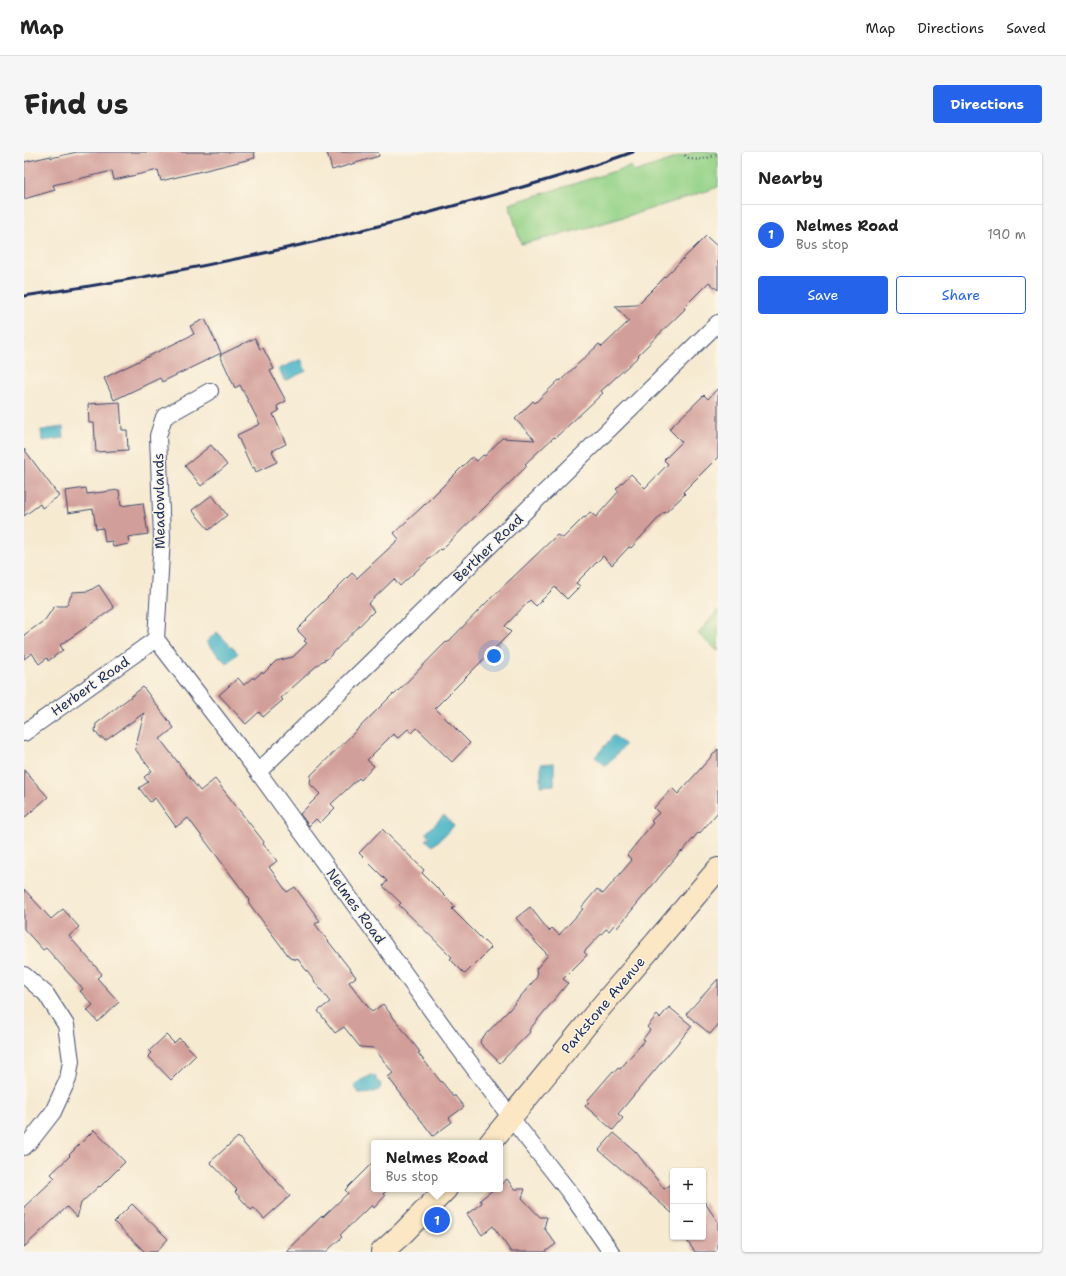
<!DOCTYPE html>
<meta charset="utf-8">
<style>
body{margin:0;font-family:"Shantell Sans",sans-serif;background:#f6f6f6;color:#222}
.controls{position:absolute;right:12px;bottom:12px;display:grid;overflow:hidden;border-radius:4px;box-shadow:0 1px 3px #0004}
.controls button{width:36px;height:36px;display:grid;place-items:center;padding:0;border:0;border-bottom:1px solid #e0e0e0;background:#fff;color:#222;font:20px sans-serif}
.you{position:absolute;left:470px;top:504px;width:14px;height:14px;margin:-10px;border:3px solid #fff;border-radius:50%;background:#1a73e8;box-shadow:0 0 0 6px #1a73e833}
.badge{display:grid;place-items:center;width:26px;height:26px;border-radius:50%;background:#2563eb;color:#fff;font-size:13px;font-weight:700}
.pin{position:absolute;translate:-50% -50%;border:2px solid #fff;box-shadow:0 1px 4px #0006}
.popup{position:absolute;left:347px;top:988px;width:132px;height:52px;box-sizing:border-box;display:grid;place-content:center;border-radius:4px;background:#fff;filter:drop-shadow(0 1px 3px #0005);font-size:13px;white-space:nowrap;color:#767676}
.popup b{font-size:15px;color:#222}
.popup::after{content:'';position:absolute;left:50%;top:100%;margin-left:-8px;border:8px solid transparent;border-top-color:#fff}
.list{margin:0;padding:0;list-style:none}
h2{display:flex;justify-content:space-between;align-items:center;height:52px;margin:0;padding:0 16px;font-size:17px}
h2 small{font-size:13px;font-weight:400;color:#767676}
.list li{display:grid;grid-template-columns:26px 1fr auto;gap:12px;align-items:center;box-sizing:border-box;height:60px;padding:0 16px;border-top:1px solid #e0e0e0}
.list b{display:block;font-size:15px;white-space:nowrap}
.list p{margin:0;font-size:13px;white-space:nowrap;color:#767676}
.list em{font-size:13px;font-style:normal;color:#767676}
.actions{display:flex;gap:8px;padding:12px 16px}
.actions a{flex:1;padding:9px 0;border:1px solid #2563eb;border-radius:4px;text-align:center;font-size:14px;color:#2563eb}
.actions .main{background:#2563eb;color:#fff}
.map{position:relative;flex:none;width:694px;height:1100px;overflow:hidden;border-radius:4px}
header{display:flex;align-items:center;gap:24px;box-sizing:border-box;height:56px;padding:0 20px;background:#fff;border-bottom:1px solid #e0e0e0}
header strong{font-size:19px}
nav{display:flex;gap:22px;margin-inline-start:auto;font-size:14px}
.intro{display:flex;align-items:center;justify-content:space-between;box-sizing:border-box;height:96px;padding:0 24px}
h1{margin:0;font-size:28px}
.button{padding:10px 18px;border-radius:4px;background:#2563eb;color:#fff;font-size:14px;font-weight:700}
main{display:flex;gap:24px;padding:0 24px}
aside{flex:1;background:#fff;border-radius:4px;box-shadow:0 1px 3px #0004}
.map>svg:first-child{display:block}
.green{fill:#95d388;stroke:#588173}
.water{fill:#49b5c6;stroke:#327292}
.building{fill:#d29e99}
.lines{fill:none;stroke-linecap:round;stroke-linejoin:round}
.street-casing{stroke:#3c4b6f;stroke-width:18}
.secondary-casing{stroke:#3c4b6f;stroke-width:24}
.path{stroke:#3c4b6f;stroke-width:2.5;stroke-dasharray:1 3;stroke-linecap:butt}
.street{stroke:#fff;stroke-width:16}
.secondary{stroke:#fbe7c3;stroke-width:22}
.rail{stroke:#1b2f5e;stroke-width:3}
.labels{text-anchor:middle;stroke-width:3;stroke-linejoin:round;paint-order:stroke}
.street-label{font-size:14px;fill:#1b2f5e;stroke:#fcf5e5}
</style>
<header>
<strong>Map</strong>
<nav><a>Map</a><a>Directions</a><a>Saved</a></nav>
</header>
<div class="intro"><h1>Find us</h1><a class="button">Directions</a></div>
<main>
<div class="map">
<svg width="694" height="1100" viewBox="0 0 694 1100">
<rect width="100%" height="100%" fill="#fcf5e5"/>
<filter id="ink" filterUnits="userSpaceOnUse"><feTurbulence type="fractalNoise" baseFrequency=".025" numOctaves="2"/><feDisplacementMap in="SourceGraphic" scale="8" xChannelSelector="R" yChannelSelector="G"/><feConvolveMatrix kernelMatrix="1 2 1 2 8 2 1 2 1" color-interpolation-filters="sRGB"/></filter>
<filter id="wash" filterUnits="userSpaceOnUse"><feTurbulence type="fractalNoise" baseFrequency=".012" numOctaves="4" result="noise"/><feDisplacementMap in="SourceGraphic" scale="16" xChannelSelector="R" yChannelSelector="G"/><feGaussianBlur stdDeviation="0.9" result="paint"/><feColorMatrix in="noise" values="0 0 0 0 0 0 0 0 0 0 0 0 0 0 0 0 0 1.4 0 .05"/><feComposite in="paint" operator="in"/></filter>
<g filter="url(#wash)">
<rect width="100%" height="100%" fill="#f6ead1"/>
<path class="green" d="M670 0H694V35C629 57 564 77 497 92L485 52 607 14 610 20Z
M694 458V499L674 482Z"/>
<path class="water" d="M277 207 282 219 261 229 255 217Z
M39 275 40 286 18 289 17 278Z
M193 480 214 501 203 512 182 490Z
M590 583 601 593 582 614 571 605Z
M530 611V633L517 634V612Z
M420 663 430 674 409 694 402 688 406 685 402 681Z
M348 923 352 925V928L357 932 356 937C349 941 342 943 334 941L330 935 332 932 337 928Z"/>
<g id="blocks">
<path class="building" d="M53 0H230L231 6 137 29 134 18 90 28 88 19 29 33 31 38 0 47V10L27 4V6Z
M303 0H354L355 4 308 18Z
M682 84 694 95V138L685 130 660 155 661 157 614 203 615 204 577 239 579 241 531 286 530 285 501 312 503 314 417 398 416 397 377 433 376 434 370 427 344 452 350 459 302 508 301 507 300 509 299 508 257 546 259 548 239 565 235 560 222 572 195 543 214 526 220 533 229 525 230 527 238 520 239 522 252 509 269 505 283 491 280 489 282 487 273 478 283 468 282 467 328 421 333 426 375 387 370 381 397 356 448 305 453 309 459 303 461 304 478 286 511 288 491 267 509 249 511 251 535 228 536 229 575 192 578 195 605 169 591 154 613 153Z
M181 167 197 201 138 230 136 226 90 248 80 226 170 182 166 174Z
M231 186 236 197 239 196 250 217 246 219 262 249 253 254 255 259 249 262 262 292 248 299 253 310 232 320 230 315 228 316 213 283 236 272 216 233 211 236 196 203Z
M694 236V305L659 340 661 342 641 361 640 360 607 396 605 395 588 413 579 404 552 431 556 434 543 447 531 435 512 454 506 448 481 474 487 480 411 556 446 591 428 610 393 576 388 581 384 577 374 586 369 582 343 608 350 614 337 628 335 626 307 652 311 656 296 671 292 667 285 674 276 662 296 642 286 632 287 623 346 565 369 542 370 543 422 490 423 491 464 449 533 383 539 386 560 365 561 366 566 360 572 365 595 339 592 337 607 322 621 336 644 312 640 308 658 290 645 277 680 243 684 247Z
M96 250 98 278H103L104 298 72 300 70 271H65L64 252Z
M187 293 203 313 177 334 161 314Z
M0 297 35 344 18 356 16 352 0 364Z
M62 336 63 342 95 338 97 354 119 351 124 382 104 385 105 392 89 395 88 389 81 390 79 376 72 377 69 357 44 361 41 339Z
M188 343 203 363 185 378 168 358Z
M75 433 90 456 36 493 39 498 24 509 23 506 15 512 8 501 0 507V483L21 468 29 456 32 454H42L49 440 65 439Z
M119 535 150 576 136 587 176 639 191 627 240 690 239 692 253 709 245 715 263 740 271 735 296 769 291 772 332 825 325 830 348 860 359 852 396 900 394 901 417 930H418L429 944H431L440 955 425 966 428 970 409 984 364 925 369 921 350 896 336 895 320 875 311 881 294 859 306 850 273 806 270 808 269 806 267 807 224 750 226 748 164 666 152 675 131 646 126 650 115 636 124 630 120 625 128 619 111 597 120 561 81 589 79 586H76L71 579 72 572Z
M694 597V660L675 682 674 681 658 700 657 699 593 776 590 773 585 779 582 777 560 800 563 803 539 827 544 831 505 878 506 880 476 911 456 891 457 889 456 888 485 858 513 825 512 817 524 803 513 792 492 766 506 755 525 779 528 776 535 783 559 757 557 756 573 737 579 742 608 708 603 703 629 671 627 669 635 661 630 656 648 636 654 642Z
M0 618 24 645 0 666Z
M358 677 400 718 398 721 431 754 428 757 467 796 441 822 426 807 428 805 375 753 377 751 359 734 363 729 335 701Z
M0 737 27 767 39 757 55 775 45 784 78 822 73 826 95 850 74 870 63 858 69 853 56 839 59 837 22 796 19 798 0 777Z
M694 827V873L686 882 662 862Z
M645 855 668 874 594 962 599 966 589 978 561 954 565 950 563 949 589 919 591 920 594 916 596 917 621 888 619 887 626 878 623 875 633 863 636 866Z
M142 883 150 891 155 886 172 903 147 928 124 904 127 901 125 899Z
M70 978 101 1010 76 1035 75 1034 57 1051 53 1066 43 1055 0 1095V1055L31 1026 27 1022 46 1004 45 1003Z
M590 981 612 1000 640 1037 649 1031V1062L575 998Z
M214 985 266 1044 240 1067 230 1056 227 1058 211 1040 213 1038 186 1010Z
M350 1009V1037H364L359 1042 361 1044 350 1056 348 1053 342 1059H341L316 1083 318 1085 302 1100H261L298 1064 299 1065 324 1041 321 1038Z
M483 1027 490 1037H501L498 1046 516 1065H523L520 1076 532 1092 521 1100H487L469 1074 458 1083 443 1062 458 1051 456 1048 470 1037H476V1033Z
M679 1048 694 1070V1100H671L661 1086 663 1085H679Z
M108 1052 144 1087 132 1100H121L90 1070Z"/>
</g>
</g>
<g filter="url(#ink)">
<use href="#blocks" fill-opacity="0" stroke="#3c4b6f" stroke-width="1"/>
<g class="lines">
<defs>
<path id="street" d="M132 487 234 620 429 888 487 966 546 1041 587 1100
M132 487 138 386 134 284 140 265 186 239
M0 581 132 487
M234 620 694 171
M0 823 22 842 42 873 47 909 44 927 29 960 8 987 0 995"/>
<path id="secondary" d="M466 991 576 856 694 717
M358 1100 379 1081 422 1037"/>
</defs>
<use href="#street" class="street-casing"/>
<use href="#secondary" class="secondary-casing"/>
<path class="path" d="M661 3C669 12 684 5 694 3"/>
<use href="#street" class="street"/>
<use href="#secondary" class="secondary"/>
<path class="rail" d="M0 144C149 123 296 92 440 51 497 36 554 20 609 0"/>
</g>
</g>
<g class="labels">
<g class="street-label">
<text transform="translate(135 349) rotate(-91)" y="5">Meadowlands</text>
<text transform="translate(464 396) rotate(-44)" y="5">Berther Road</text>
<text transform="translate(66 534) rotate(-35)" y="5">Herbert Road</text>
<text transform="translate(332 754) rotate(54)" y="5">Nelmes Road</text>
<text transform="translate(579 853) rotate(-50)" y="5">Parkstone Avenue</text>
</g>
</g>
</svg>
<div class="controls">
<button>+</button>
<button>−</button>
</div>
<div class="you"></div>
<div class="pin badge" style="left:413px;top:1068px">1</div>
<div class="popup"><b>Nelmes Road</b>Bus stop</div>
</div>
<aside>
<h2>Nearby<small></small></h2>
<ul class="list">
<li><span class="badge">1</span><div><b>Nelmes Road</b><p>Bus stop</p></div><em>190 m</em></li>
</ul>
<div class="actions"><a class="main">Save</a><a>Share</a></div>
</aside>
</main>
